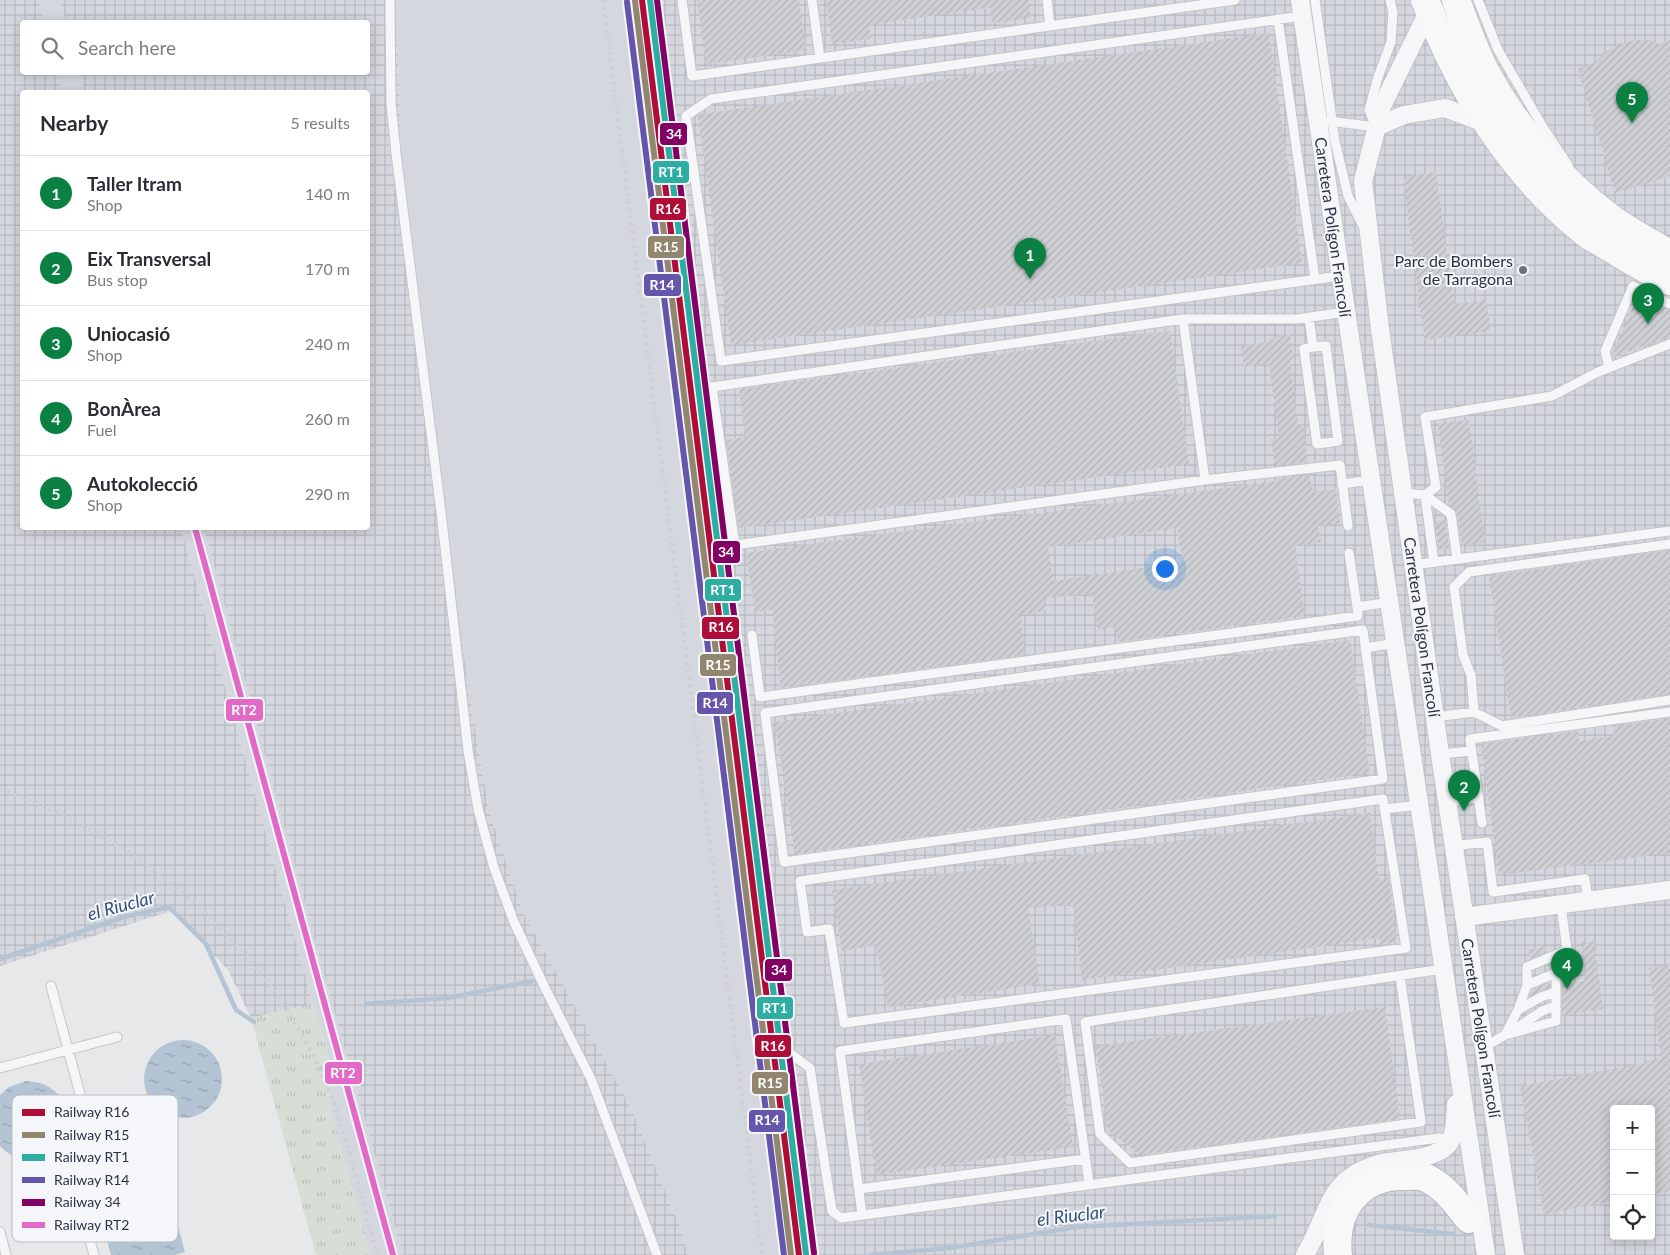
<!DOCTYPE html>
<meta charset="utf-8">
<style>
body{margin:0;font-family:Lato,sans-serif;background:#f7f7f7;color:#2b2b33}
.controls{position:absolute;right:15px;bottom:15px;display:grid;overflow:hidden;border-radius:5px;box-shadow:0 2px 12px #0003}
.controls button{width:45px;height:45px;display:grid;place-items:center;padding:0;border:0;border-bottom:1px solid #e1e1e2;background:#fff;color:#2b2b33;font:25px sans-serif}
.you{position:absolute;left:1164px;top:568px;width:18px;height:18px;margin:-12px;border:4px solid #fff;border-radius:50%;background:#1a73e8;box-shadow:0 0 0 8px #1a73e833}
.badge{display:grid;place-items:center;width:32px;height:32px;border-radius:50%;background:#0b8043;color:#fff;font-size:16px;font-weight:700}
.pin{position:absolute;translate:-50% -41px;filter:drop-shadow(0 1px 2px #0008)}
.pin::after{content:'';position:absolute;top:26px;width:18px;height:15px;background:inherit;clip-path:polygon(0 0,100% 0,50% 100%)}
.list{margin:0;padding:0;list-style:none}
h2{display:flex;justify-content:space-between;align-items:center;height:65px;margin:0;padding:0 20px;font-size:21px}
h2 small{font-size:16px;font-weight:400;color:#7c7c81}
.list li{display:grid;grid-template-columns:32px 1fr auto;gap:15px;align-items:center;box-sizing:border-box;height:75px;padding:0 20px;border-top:1px solid #e1e1e2}
.list b{display:block;font-size:19px;white-space:nowrap}
.list p{margin:0;font-size:16px;white-space:nowrap;color:#7c7c81}
.list em{font-size:16px;font-style:normal;color:#7c7c81}
.icon{flex:none;width:28px;height:28px;fill:none;stroke:currentColor;stroke-width:2;stroke-linecap:round;stroke-linejoin:round}
.map{position:relative;flex:none;width:1670px;height:1255px;overflow:hidden}
.search{position:absolute;background:#fff;box-shadow:0 2px 12px #0003;left:20px;top:20px;width:350px;height:55px;display:flex;align-items:center;gap:12px;box-sizing:border-box;padding:0 18px;border-radius:5px;color:#7c7c81;font-size:19px}
.panel{position:absolute;background:#fff;box-shadow:0 2px 12px #0003;left:20px;top:90px;width:350px;height:440px;border-radius:5px}
.map>svg:first-child{display:block}
.built{fill:#d4d7dd}
.industrial{fill:url(#industrial-grid);fill-rule:evenodd}
.grass{fill:url(#grass-tufts)}
.water{fill:url(#water-ripples)}
.lines{fill:none;stroke-linecap:round;stroke-linejoin:round}
.stream{stroke:#b4c4d5;stroke-width:4.5}
.building{fill:url(#building-hatch);fill-rule:evenodd}
.service-casing{stroke:#c4c6c8;stroke-width:11}
.minor-casing{stroke:#c4c6c8;stroke-width:20}
.primary-casing{stroke:#c2c5c8;stroke-width:30}
.motorway-casing{stroke:#b8bbbf;stroke-width:30}
.service{stroke:#f5f6f7;stroke-width:9}
.minor{stroke:#f5f6f7;stroke-width:18}
.primary{stroke:#f8f8f8;stroke-width:28}
.motorway{stroke:#f8f8f8;stroke-width:28}
.rail{stroke:#cecfd2;stroke-width:4;stroke-dasharray:2.5 5;stroke-linecap:butt}
.rail-1-casing{stroke:#f4f6f9;stroke-width:10}
.rail-2-casing{stroke:#f4f6f9;stroke-width:10}
.rail-3-casing{stroke:#f4f6f9;stroke-width:10}
.rail-4-casing{stroke:#f4f6f9;stroke-width:10}
.rail-5-casing{stroke:#f4f6f9;stroke-width:10}
.rail-6-casing{stroke:#f4f6f9;stroke-width:10}
.rail-1{stroke:#af0d38;stroke-width:6}
.rail-2{stroke:#93866e;stroke-width:6}
.rail-3{stroke:#2daea3;stroke-width:6}
.rail-4{stroke:#6556ac;stroke-width:6}
.rail-5{stroke:#830065;stroke-width:6}
.rail-6{stroke:#e16ac7;stroke-width:6}
.poi-dot{fill:#6c737f;stroke:#f4f6f9;stroke-width:2}
.labels{text-anchor:middle;stroke-width:4;stroke-linejoin:round;paint-order:stroke}
.street-label{font-size:16px;fill:#2b3445;stroke:#f4f6f9}
.poi-label{font-size:16px;fill:#2b3445;stroke:#f4f6f9;text-anchor:end}
.water-label{font-size:18px;font-style:italic;fill:#34527a;stroke:#f4f6f9}
.key{fill:#f4f6f9;stroke:#b8bcc3;stroke-width:1}
.key-label{font-size:14px;fill:#2b3445}
.line-badge{stroke:#f4f6f9;stroke-width:2}
.badge-label{font-size:14px;text-anchor:middle;font-weight:bold;fill:#fff}
</style>
<div class="map">
<svg width="1670" height="1255" viewBox="0 0 1670 1255">
<defs>
<pattern id="industrial-grid" width="8" height="8" patternUnits="userSpaceOnUse" patternTransform="scale(1.25)"><rect width="8" height="8" fill="#d4d7dd"/><path d="M0 4h8M4 0v8" fill="none" stroke="#b6b9bf"/></pattern>
<pattern id="grass-tufts" width="24" height="20" patternUnits="userSpaceOnUse" patternTransform="scale(1.25)"><rect width="24" height="20" fill="#d6ded6"/><path d="M3 7l-1-3M5 7V3M7 7l1-3M15 17l-1-3M17 17v-4M19 17l1-3" fill="none" stroke="#b8bfb9"/></pattern>
<pattern id="water-ripples" width="26" height="14" patternUnits="userSpaceOnUse" patternTransform="scale(1.25)"><rect width="26" height="14" fill="#b4c4d5"/><path d="M2 4q2-2 4 0t4 0M15 11q2-2 4 0t4 0" fill="none" stroke="#93a0af"/></pattern>
<pattern id="building-hatch" width="6" height="6" patternUnits="userSpaceOnUse" patternTransform="scale(1.25)"><rect width="6" height="6" fill="#ced0d3"/><path d="M-1 1l2-2M0 6l6-6M5 7l2-2" fill="none" stroke="#b1b3b6"/></pattern>
</defs>
<rect width="100%" height="100%" fill="#e6e8ea"/>
<path class="built" d="M38 0H60L66 22H44Z
M396 0H654L814 1255H688L679 1225 631 1108 523 913 489 811 468 687 401 151Z
M57 73H79L84 92H63Z
M181 528H204L328 989 403 1255H370L331 1111 328 1053 313 1004Z"/>
<path class="industrial" d="M0 0H38L44 22H22V72L57 73 63 92H22V528H181L313 1004 251 1018 228 970 171 911 0 966Z
M60 0H396L401 151 468 687 489 811 523 913 631 1108 679 1225 688 1255H403L328 989 204 528H368V92H84L79 73 368 72V22H66Z
M654 0H1670V1255H814ZM1614 1109H1651V1236H1614Z"/>
<path class="grass" d="M313 1004 328 1053 331 1111 370 1255H316L251 1018Z"/>
<path class="water" d="M144 1079a39 39 0 1 1 78 0a39 39 0 1 1-78 0Z
M26 1081C82 1083 81 1156 31 1160 19 1160 8 1155 0 1146V1095L9 1087Z
M154 1139 185 1252 175 1255H111L85 1158Z"/>
<g class="lines">
<path class="stream" d="M0 959 124 917 169 907 206 944 236 1010 254 1022
M366 1004 448 998 532 981
M1369 1225 1453 1234
M871 1255 950 1248 1077 1227 1275 1216"/>
</g>
<path class="building" d="M697 0H799L806 50 706 64Z
M826 0H1029L1031 18 992 23 990 8 950 13 869 25 871 39 832 44Z
M1269 33 1302 263 731 345 698 116 701 114Z
M1636 40H1650L1659 44 1670 40V176L1615 193 1578 69 1595 63 1604 53 1613 47 1625 42Z
M1436 172 1454 304 1486 300 1491 331 1425 340 1420 309 1416 304 1419 298 1403 177Z
M1638 295 1670 310V337L1613 357 1612 354Z
M1170 331 1189 464 739 528 726 440 745 437 739 389Z
M1290 334 1293 359 1290 360 1298 425 1303 424 1308 462 1275 466 1271 439 1279 438 1269 363 1244 367 1241 346 1270 342V340L1278 339 1277 336Z
M1469 420 1479 495H1478L1486 542 1462 546 1457 513 1449 505 1438 424Z
M1309 475 1313 492 1336 489 1340 523 1318 526 1321 542 1295 546 1305 616 1118 642 1115 627 1098 630 1092 594 1045 598 1046 611 1021 615 1025 655 781 688 772 610 755 612 746 553 1277 481V478ZM1177 528 1183 562 1053 581 1048 547Z
M1445 520 1449 548 1439 550 1435 522Z
M1670 550V694L1511 718 1489 576Z
M1350 640 1370 773 795 854 775 722Z
M1670 718V853L1499 875 1481 744 1578 731 1579 741 1614 736 1613 726Z
M1370 813 1379 880 1389 877 1396 942 1380 945 1379 938 1082 980 1073 905 1028 908 1040 984 888 1007 876 945 842 951 832 890Z
M1594 941 1603 1009 1562 1015V984L1586 981 1581 943Z
M1545 947 1546 952 1530 959 1528 950Z
M1670 965V1191L1651 1194V1109H1614V1201L1544 1214 1520 1086 1646 1063 1645 1061 1661 1058 1649 968Z
M1550 982V988L1530 996 1531 992H1534L1533 989Z
M1385 1007 1400 1119 1140 1155 1108 1130 1096 1046Z
M1055 1035 1073 1147 876 1175 859 1064Z"/>
<g class="lines">
<defs>
<path id="service" d="M390 0 391 104 396 153 441 512 468 750 478 809 494 868 514 922 545 988 591 1079 657 1255
M682 0 692 76 1235 0
M812 0 820 58
M1047 0 1050 26
M1315 0 1335 141 1348 196 1363 226
M1478 0 1498 50 1544 129 1568 165
M1302 16 711 99 686 116 721 361 1340 276
M1278 19 1315 279
M1329 121 1376 127 1369 110 1378 77 1391 42 1393 12 1390 0
M1309 317 1313 347 1326 346 1338 441 1317 444 1304 349 1313 347
M1183 319 1205 480 735 545 712 387 1183 319H1297L1345 312
M1609 368 1605 351 1633 286 1670 304
M1205 480 1340 465 1348 526
M1342 484 1371 480
M1403 493 1425 495 1434 562
M1349 553 1357 607 1390 602
M1457 559 1451 514 1425 495 1436 487 1425 417 1552 396 1598 372 1670 344
M1413 565 1670 531
M1363 630 1383 779 784 862 765 713Z
M752 635 760 697 1358 616 1357 607
M1365 648 1396 643
M1474 712 1471 675 1463 655 1454 587 1469 572 1670 544
M1435 717 1474 712 1502 726 1670 700
M1440 754 1472 751
M1383 799 1406 948 844 1023 829 929 807 932 800 881Z
M1447 803 1479 797
M1384 809 1420 805
M1482 823 1470 739 1670 712
M1453 846 1487 842 1493 892 1585 879 1588 901
M1400 976 1421 1122 1130 1163 1100 1134 1085 1022 1443 969
M777 980 787 1051 810 1068 832 1211 841 1218 1439 1138 1451 1139
M1527 985V967L1565 951
M51 986 84 1109 85 1125 70 1158V1169L94 1255
M1518 1010 1527 985 1556 973
M1512 1031 1542 1011 1556 1006
M1505 1035 1518 1010 1541 997 1556 992
M1484 1047 1505 1035 1556 1021V963L1567 950 1561 905
M0 1068 117 1037
M859 1189 1085 1159
M862 1214 840 1051 1066 1019 1089 1183
M0 1232 6 1255"/>
<path id="minor" d="M1300 0 1486 1255
M1429 5V10L1382 106 1363 181 1380 329 1440 754 1515 1255
M1376 127 1404 115 1445 108 1485 123
M1464 917 1670 890
M1305 1255C1309 1247 1314 1239 1317 1231 1326 1212 1331 1193 1348 1179 1357 1172 1371 1166 1382 1163 1401 1159 1439 1160 1450 1142 1456 1131 1455 1116 1456 1104"/>
<path id="primary" d="M1425 0C1459 87 1508 170 1582 230 1589 236 1599 241 1607 246 1628 259 1648 271 1670 281
M1456 0C1465 24 1474 50 1486 73 1516 128 1559 179 1609 217 1627 231 1650 242 1670 255"/>
<path id="motorway" d="M1338 1255C1333 1211 1358 1175 1405 1176 1411 1176 1419 1175 1424 1177 1444 1185 1456 1203 1469 1219"/>
</defs>
<use href="#service" class="service-casing"/>
<use href="#minor" class="minor-casing"/>
<use href="#primary" class="primary-casing"/>
<use href="#motorway" class="motorway-casing"/>
<use href="#service" class="service"/>
<use href="#minor" class="minor"/>
<use href="#primary" class="primary"/>
<use href="#motorway" class="motorway"/>
<path class="rail" d="M603 0 762 1255
M0 789C146 840 276 952 332 1099 351 1149 362 1203 377 1255"/>
<defs>
<path id="rail-1" d="M642 0 799 1255"/>
<path id="rail-2" d="M635 1 791 1255"/>
<path id="rail-3" d="M650 0 806 1254"/>
<path id="rail-4" d="M627 2 784 1255"/>
<path id="rail-5" d="M657 0 814 1253"/>
<path id="rail-6" d="M195 528 393 1255"/>
</defs>
<use href="#rail-1" class="rail-1-casing"/>
<use href="#rail-2" class="rail-2-casing"/>
<use href="#rail-3" class="rail-3-casing"/>
<use href="#rail-4" class="rail-4-casing"/>
<use href="#rail-5" class="rail-5-casing"/>
<use href="#rail-6" class="rail-6-casing"/>
<use href="#rail-1" class="rail-1"/>
<use href="#rail-2" class="rail-2"/>
<use href="#rail-3" class="rail-3"/>
<use href="#rail-4" class="rail-4"/>
<use href="#rail-5" class="rail-5"/>
<use href="#rail-6" class="rail-6"/>
</g>
<circle class="poi-dot" cx="1523" cy="270" r="5"/>
<g class="labels">
<g class="street-label">
<text transform="translate(1333 227) rotate(82)" y="6">Carretera Polígon Francolí</text>
<text transform="translate(1422 627) rotate(82)" y="6">Carretera Polígon Francolí</text>
<text transform="translate(1481 1028) rotate(81)" y="6">Carretera Polígon Francolí</text>
</g>
<g class="poi-label">
<text x="1513" y="267">Parc de Bombers<tspan x="1513" dy="18">de Tarragona</tspan></text>
</g>
<g class="water-label">
<text transform="translate(121 906) rotate(-15)" y="6">el Riuclar</text>
<text transform="translate(1071 1216) rotate(-7)" y="6">el Riuclar</text>
</g>
</g>
<rect x="12" y="1095" width="166" height="147" rx="8" class="key"/>
<rect x="22" y="1109" width="23" height="7" fill="#af0d38"/>
<rect x="22" y="1132" width="23" height="6" fill="#93866e"/>
<rect x="22" y="1154" width="23" height="7" fill="#2daea3"/>
<rect x="22" y="1177" width="23" height="6" fill="#6556ac"/>
<rect x="22" y="1199" width="23" height="7" fill="#830065"/>
<rect x="22" y="1222" width="23" height="6" fill="#e16ac7"/>
<g class="key-label">
<text x="54" y="1117">Railway R16</text>
<text x="54" y="1140">Railway R15</text>
<text x="54" y="1162">Railway RT1</text>
<text x="54" y="1185">Railway R14</text>
<text x="54" y="1207">Railway 34</text>
<text x="54" y="1230">Railway RT2</text>
</g>
<g class="line-badge">
<rect x="659" y="122" width="29" height="24" rx="5" fill="#830065"/>
<rect x="652" y="160" width="38" height="24" rx="5" fill="#2daea3"/>
<rect x="649" y="197" width="38" height="24" rx="5" fill="#af0d38"/>
<rect x="647" y="235" width="38" height="24" rx="5" fill="#93866e"/>
<rect x="643" y="273" width="39" height="24" rx="5" fill="#6556ac"/>
<rect x="712" y="540" width="29" height="24" rx="5" fill="#830065"/>
<rect x="704" y="578" width="38" height="24" rx="5" fill="#2daea3"/>
<rect x="701" y="616" width="39" height="24" rx="5" fill="#af0d38"/>
<rect x="699" y="653" width="38" height="24" rx="5" fill="#93866e"/>
<rect x="696" y="691" width="38" height="24" rx="5" fill="#6556ac"/>
<rect x="225" y="698" width="39" height="24" rx="5" fill="#e16ac7"/>
<rect x="764" y="958" width="29" height="24" rx="5" fill="#830065"/>
<rect x="756" y="996" width="38" height="24" rx="5" fill="#2daea3"/>
<rect x="754" y="1034" width="38" height="24" rx="5" fill="#af0d38"/>
<rect x="324" y="1061" width="39" height="24" rx="5" fill="#e16ac7"/>
<rect x="751" y="1071" width="38" height="24" rx="5" fill="#93866e"/>
<rect x="748" y="1109" width="38" height="24" rx="5" fill="#6556ac"/>
</g>
<g class="badge-label">
<text x="674" y="139">34</text>
<text x="671" y="177">RT1</text>
<text x="668" y="214">R16</text>
<text x="666" y="252">R15</text>
<text x="662" y="290">R14</text>
<text x="726" y="557">34</text>
<text x="723" y="595">RT1</text>
<text x="721" y="632">R16</text>
<text x="718" y="670">R15</text>
<text x="715" y="708">R14</text>
<text x="244" y="715">RT2</text>
<text x="779" y="975">34</text>
<text x="775" y="1013">RT1</text>
<text x="773" y="1051">R16</text>
<text x="343" y="1078">RT2</text>
<text x="770" y="1088">R15</text>
<text x="767" y="1125">R14</text>
</g>
</svg>
<div class="controls">
<button>+</button>
<button>−</button>
<button><svg class="icon" aria-label="locate" viewBox="0 0 24 24"><circle cx="12" cy="12" r="6"/><path d="M12 2v4M12 18v4M2 12h4M18 12h4"/></svg></button>
</div>
<div class="you"></div>
<div class="pin badge" style="left:1030px;top:279px">1</div>
<div class="pin badge" style="left:1464px;top:811px">2</div>
<div class="pin badge" style="left:1648px;top:324px">3</div>
<div class="pin badge" style="left:1567px;top:989px">4</div>
<div class="pin badge" style="left:1632px;top:123px">5</div>
<div class="search"><svg class="icon" aria-label="search" viewBox="0 0 24 24"><circle cx="10" cy="10" r="6"/><path d="M15 15l6 6"/></svg>Search here</div>
<section class="panel">
<h2>Nearby<small>5 results</small></h2>
<ul class="list">
<li><span class="badge">1</span><div><b>Taller Itram</b><p>Shop</p></div><em>140 m</em></li>
<li><span class="badge">2</span><div><b>Eix Transversal</b><p>Bus stop</p></div><em>170 m</em></li>
<li><span class="badge">3</span><div><b>Uniocasió</b><p>Shop</p></div><em>240 m</em></li>
<li><span class="badge">4</span><div><b>BonÀrea</b><p>Fuel</p></div><em>260 m</em></li>
<li><span class="badge">5</span><div><b>Autokolecció</b><p>Shop</p></div><em>290 m</em></li>
</ul>
</section>
</div>
